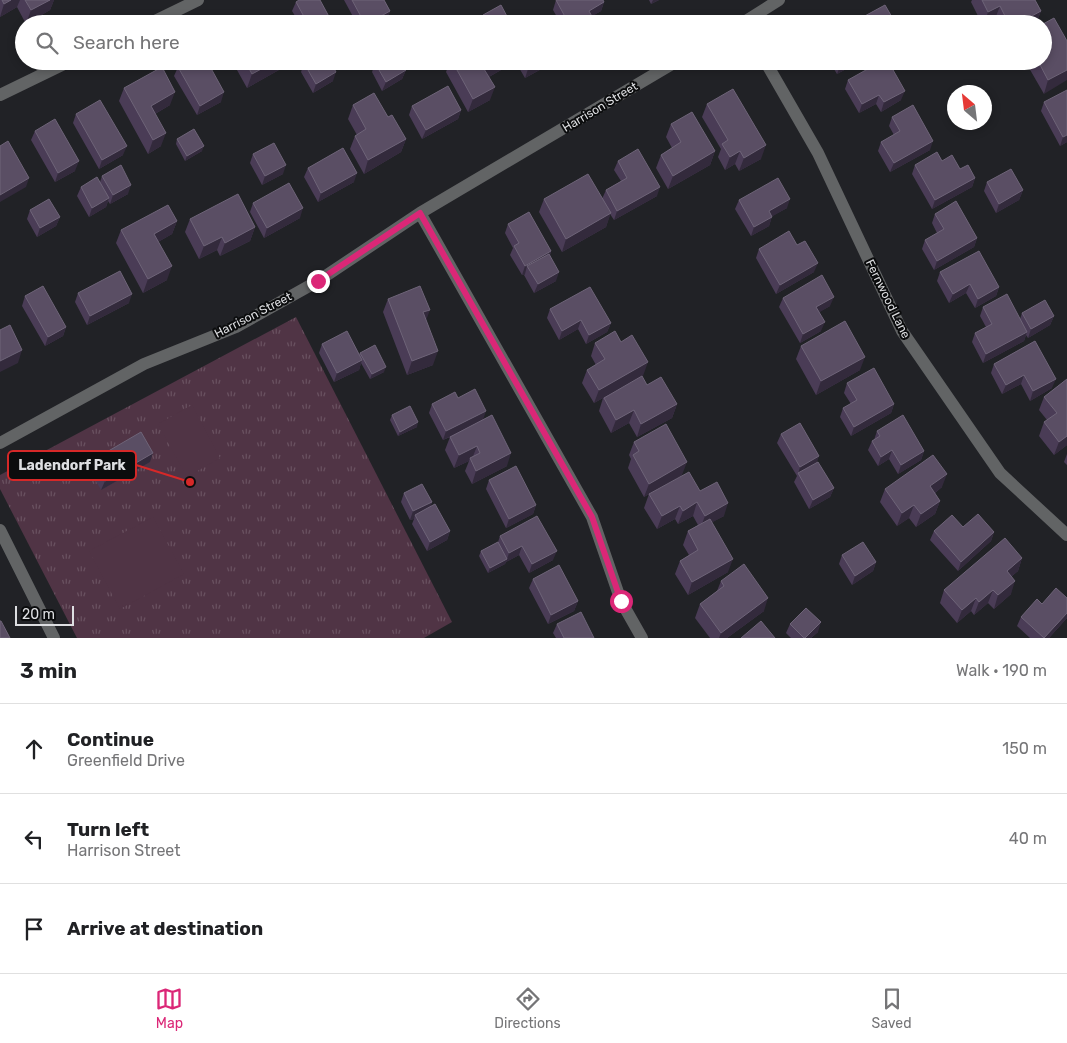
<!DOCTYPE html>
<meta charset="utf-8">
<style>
body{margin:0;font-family:Rubik,sans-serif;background:#f2f2f2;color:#202124}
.compass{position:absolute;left:947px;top:85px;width:45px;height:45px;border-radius:50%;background:#fff;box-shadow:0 2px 8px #0003;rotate:332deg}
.scale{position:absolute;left:15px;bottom:12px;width:59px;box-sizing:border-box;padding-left:5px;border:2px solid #dddee1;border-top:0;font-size:14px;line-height:18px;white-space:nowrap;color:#dddee1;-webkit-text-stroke:4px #0b0c0d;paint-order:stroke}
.stop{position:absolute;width:15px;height:15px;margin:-11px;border:4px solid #db2777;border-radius:50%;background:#fff}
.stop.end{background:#db2777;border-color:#fff;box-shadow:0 1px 5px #0008}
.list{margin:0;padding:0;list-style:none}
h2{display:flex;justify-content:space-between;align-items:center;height:65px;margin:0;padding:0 20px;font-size:21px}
h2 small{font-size:16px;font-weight:400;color:#757577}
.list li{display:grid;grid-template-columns:32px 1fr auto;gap:15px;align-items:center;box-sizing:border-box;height:90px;padding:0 20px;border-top:1px solid #e0e0e0}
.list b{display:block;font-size:19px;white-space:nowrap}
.list p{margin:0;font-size:16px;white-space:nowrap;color:#757577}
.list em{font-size:16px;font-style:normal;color:#757577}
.icon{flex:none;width:28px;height:28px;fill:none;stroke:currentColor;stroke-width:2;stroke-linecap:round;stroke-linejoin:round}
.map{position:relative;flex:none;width:1067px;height:638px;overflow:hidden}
.search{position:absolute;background:#fff;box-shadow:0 2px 8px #0003;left:15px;right:15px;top:15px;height:55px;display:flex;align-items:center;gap:12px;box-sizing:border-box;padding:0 18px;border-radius:28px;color:#757577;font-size:19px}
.sheet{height:335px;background:#fff}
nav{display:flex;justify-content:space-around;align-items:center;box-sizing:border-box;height:70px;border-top:1px solid #e0e0e0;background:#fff;font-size:14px;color:#757577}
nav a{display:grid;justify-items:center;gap:2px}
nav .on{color:#db2777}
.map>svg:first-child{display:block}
.grass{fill:url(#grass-tufts)}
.garden{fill:#503445}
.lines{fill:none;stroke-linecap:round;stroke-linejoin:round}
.minor{stroke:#626465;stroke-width:12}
.wall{fill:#4a3c56}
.shaded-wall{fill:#332a3c}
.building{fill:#5a4e64;stroke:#6e6478}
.route{stroke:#db2777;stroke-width:6}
.labels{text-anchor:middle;stroke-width:4;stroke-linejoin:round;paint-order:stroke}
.street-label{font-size:12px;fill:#dddee1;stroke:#0b0c0d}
.leader{fill:none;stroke:#d62828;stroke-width:2}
.callout-dot{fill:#d62828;stroke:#0b0c0d;stroke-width:2}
.callout{fill:#0b0c0d;stroke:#d62828;stroke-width:2}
.callout-label{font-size:14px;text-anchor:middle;font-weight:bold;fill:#dddee1}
</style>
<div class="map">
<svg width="1067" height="638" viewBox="0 0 1067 638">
<defs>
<pattern id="grass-tufts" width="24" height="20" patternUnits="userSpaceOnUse" patternTransform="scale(1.25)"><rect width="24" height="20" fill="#503445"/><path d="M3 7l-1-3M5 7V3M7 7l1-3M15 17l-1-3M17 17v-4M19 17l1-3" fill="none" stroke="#695160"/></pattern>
</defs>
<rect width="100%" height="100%" fill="#212226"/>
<path class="grass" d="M296 317 452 622 424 638H77L0 489V475Z"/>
<path class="garden" d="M192 405 220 458 187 477 158 424Z
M153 517 184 574 120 609 89 551Z"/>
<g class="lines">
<path class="minor" d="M149 24 198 0
M741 24 779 0
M765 61 818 153 902 331 1000 473 1067 535
M0 95 70 61
M420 213 592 517 621 601 642 638
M0 443 144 364 236 327 318 281 420 213 677 61
M0 530 54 638"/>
</g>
<path class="wall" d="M0 0H54L50 10 26 24 17 7 0 17Z
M344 0H384L390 11 387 20 380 24H357Z
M556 0 604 2 601 11 592 16 596 24H561L553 10Z
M649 0H659L651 4Z
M972 0H1035L1041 11 1036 24H997L995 19 986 24H982L971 2Z
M296 2 333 24H300L292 11Z
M483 15 510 22 509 24H484L481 19Z
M1067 41 1044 94 1025 61H1043Z
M232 61H288L286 66 247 88Z
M450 61H505L501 70 489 77 490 100 468 112 446 72Z
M515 61H549L547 66 525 78Z
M829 61H861L837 74Z
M304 63 333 81 313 93 301 72Z
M375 63 406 70 402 79 382 91 372 72Z
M178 67 221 102 197 115 174 76Z
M848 80 901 100 881 112 876 104 859 113 845 89Z
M124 88 170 105 155 114 161 146 148 154 119 101Z
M1044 102 1067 142 1060 146 1041 111Z
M707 104 761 159 739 171 735 164 725 170 718 157 721 149 702 117Z
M353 105 388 117 406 139 401 152 364 174 350 149 355 136 357 135 348 119Z
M412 106 461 110 458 119 422 139 409 115Z
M76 114 123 155 99 169 73 123Z
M892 117 930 150 890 172 878 151 881 142 894 135 889 126Z
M671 124 715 151 710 165 668 189 656 168 661 155 672 148 666 137Z
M35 131 75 171 55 182 31 140Z
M177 139 202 151 185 161 176 144Z
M253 154 283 174 262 185 250 163Z
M618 161 657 196 614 220 610 214 606 227 562 252 539 212 544 199H602L606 190 621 181 614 170Z
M942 161 960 169 975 178 972 187 932 209 912 174 915 165Z
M308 168 354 182 318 202 304 177Z
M102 176 128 194 110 204 108 201 106 207 89 217 77 196 81 187 100 182Z
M987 182 1023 190 1019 200 996 213 984 191Z
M739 200 787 208 772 216 769 226 751 236 735 209Z
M253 203 300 218 264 238 250 212Z
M30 210 60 217 56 226 37 237 27 219Z
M935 214 977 238 974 247 934 270 922 249 925 240 937 233 932 223Z
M190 219 255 227 250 241 220 256 217 250 199 259 185 232Z
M177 221 172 234 158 242 167 280 143 293 116 243 121 230Z
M508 224 551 251 550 255 556 281 534 293 524 275 525 274 522 275 510 255 513 248 505 233Z
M797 245 814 272 776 294 756 258 759 249Z
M940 272 999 287 996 296 975 308 966 293 949 303 937 281Z
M78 293 129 303 87 325 75 302Z
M25 296 66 327 63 336 45 346 22 306Z
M783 298 830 306 819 312 821 331 800 343 779 307Z
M388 299 426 320 433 365 407 375 383 312Z
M983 307 1020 319 1022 313 1054 316 1050 325 1028 338 1026 335 1024 341 983 363 972 342 975 333 986 327 980 316Z
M550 309 611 323 607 332 586 344 578 329 559 340 547 318Z
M1035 341 1052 388 1030 401 1021 384 1002 394 991 373 994 364Z
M621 342 643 376 610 394 647 385 677 404 672 418 637 437 629 423 611 433 599 411 603 398 594 403 582 383 587 370 596 365 591 356 595 343Z
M322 344 359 355 360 353 384 372 370 379 361 363 359 370 334 382 319 353Z
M801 346 860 370 816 395 796 359Z
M1067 379V445L1054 455 1039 436 1044 422 1047 420 1039 410 1044 397Z
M847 383 894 404 891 413 851 436 840 417 843 408 851 404 844 393Z
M458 398 483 420 456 433 492 415 507 466 472 484 465 471 469 461 454 468 445 450 450 437 443 440 429 413 432 404Z
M392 415 417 427 398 436 390 420Z
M877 431 924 451 921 460 898 474 889 459 878 466 868 450 872 441 874 440Z
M781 434 817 462 834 488 830 497 809 509 794 482 797 476 777 443Z
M634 442 682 475 644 497 628 468 631 459 629 455Z
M1067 454V465L1064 462Z
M93 460 150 462 101 490 89 469Z
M489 480 536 505 533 514 506 528 486 489Z
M942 487 935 493 940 501 935 514 916 527 909 518 897 526 880 502 885 489Z
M700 491 724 516 712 522 728 572 688 595 675 574 680 561 689 555 683 545 688 531 698 525 693 516 678 524 675 519 657 529 644 508 649 494Z
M404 493 432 502 430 507 450 531 447 540 427 551 412 524 414 519 410 520 401 502Z
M963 527 994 532 991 541 958 571 930 540 934 531Z
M500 536 553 560 529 573 519 555 506 562 505 564 488 573 479 556 481 551 498 542Z
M842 555 876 562 873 571 852 585 839 564Z
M1022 558 1018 571 1012 576 1011 594 994 609 988 603 974 615 971 611 957 623 940 603 944 590Z
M533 579 578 601 574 611 548 624 529 588Z
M721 581 764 611 727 638H710L695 618 700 604 717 591Z
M1042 604 1067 618 1049 638H1030L1017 626 1021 617Z
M557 624 594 638H556L553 633Z
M790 624 818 632 811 638H791L786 633Z"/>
<path class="shaded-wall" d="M11 0H20L17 7 0 17 4 4Z
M50 0H54L50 10 26 24 31 10Z
M653 0H659L651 4Z
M604 2 601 11 586 20 589 11Z
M1000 6 995 19 986 24H984L988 12Z
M390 11 387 20 380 24H367Z
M1041 11 1036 24H1017Z
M276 61H288L286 66 247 88 252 74Z
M366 61H371L365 65Z
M498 61H505L501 70 480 82 484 69Z
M543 61H549L547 66 525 78 528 69Z
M842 61H861L837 74Z
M406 70 402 79 382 91 386 82Z
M1067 70V80L1044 94 1048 80Z
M336 72 333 81 313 93 316 84Z
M495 87 490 100 468 112 473 99Z
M905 91 901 100 881 112 884 102Z
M175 92 170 105 146 119 151 106Z
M224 92 221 102 197 115 200 106Z
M879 95 876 104 859 113 862 104Z
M461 110 458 119 422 139 426 130Z
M166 133 161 146 148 154 153 140Z
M1067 135V142L1060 146 1063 137Z
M406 139 401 152 364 174 368 160Z
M933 141 930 150 890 172 894 163Z
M766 145 761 159 739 171 744 158Z
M127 146 123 155 99 169 102 160Z
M204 146 202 151 185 161 187 156Z
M715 151 710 165 668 189 673 176Z
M740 151 735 164 725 170 730 157Z
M79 161 75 171 55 182 58 173Z
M286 165 283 174 262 185 265 176Z
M357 173 354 182 318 202 321 193Z
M29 178 26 187 0 202V195Z
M975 178 972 187 932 209 935 200Z
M131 185 128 194 110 204 113 195Z
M660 187 657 196 614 220 617 211Z
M1023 190 1019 200 996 213 999 204Z
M109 198 106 207 89 217 92 208Z
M790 199 787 208 766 220 769 211Z
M303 208 300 218 264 238 267 228Z
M611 213 606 227 562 252 566 239Z
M60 217 56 226 37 237 40 228Z
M772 217 769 226 751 236 754 227Z
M177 221 172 234 149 247 154 234Z
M255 227 250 241 220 256 225 243Z
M222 237 217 250 199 259 204 246Z
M977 238 974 247 934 270 937 261Z
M551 251 548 260 527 266 525 274 522 275 525 266Z
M818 263 814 272 776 294 780 285Z
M172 266 167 280 143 293 148 279Z
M559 272 556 281 534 293 538 284Z
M970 284 966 293 949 303 953 294Z
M999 287 996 296 975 308 978 299Z
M132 294 129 303 87 325 90 316Z
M834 297 830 306 813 316 816 307Z
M430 310 425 323 423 312Z
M1054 316 1050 325 1028 338 1031 329Z
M581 320 578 329 559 340 562 331Z
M825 322 821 331 800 343 803 334Z
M611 323 607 332 586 344 589 335Z
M66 327 63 336 45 346 48 337Z
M1027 332 1024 341 983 363 986 354Z
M22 350 18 363 0 372V361Z
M438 351 433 365 407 375 412 361Z
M865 357 860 370 816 395 821 381Z
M362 360 359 370 334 382 337 373Z
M648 362 643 376 594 403 599 390Z
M386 367 384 372 370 379 372 374Z
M1024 375 1021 384 1002 394 1006 385Z
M1056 379 1052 388 1030 401 1033 391Z
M677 404 672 418 637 437 641 424Z
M894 404 891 413 851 436 854 427Z
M634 410 629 423 611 433 616 420Z
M486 411 483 420 443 440 446 431Z
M418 422 417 427 398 436 400 432Z
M1067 436V445L1054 455 1059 442Z
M477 446 472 459 470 458 469 461 454 468 459 455Z
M892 450 889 459 878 466 881 457Z
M924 451 921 460 898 474 901 465Z
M153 453 150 462 101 490 105 481Z
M511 453 507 466 472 484 476 471Z
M819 456 816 465 798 474 800 467Z
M687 462 682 475 644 497 649 484Z
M947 474 942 487 926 500 930 486Z
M834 488 830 497 809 509 813 500Z
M940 501 935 514 916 527 921 514Z
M432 502 429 511 415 515 414 519 410 520 413 511Z
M697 502 693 516 678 524 683 511Z
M728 503 724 516 700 529 705 516Z
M536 505 533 514 506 528 509 519Z
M914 505 909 518 897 526 902 513Z
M680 506 675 519 657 529 662 516Z
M450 531 447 540 427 551 430 542Z
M994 532 991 541 958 571 961 562Z
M522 546 519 555 506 562 505 564 488 573 490 568 507 559 509 553Z
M557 551 553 560 529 573 532 564Z
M1022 558 1018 571 1002 584 1007 571Z
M733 559 728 572 688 595 692 582Z
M876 562 873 571 852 585 855 576Z
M1015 581 1011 594 994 609 998 595Z
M993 590 988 603 974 615 979 602Z
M768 598 764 611 727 638H719L721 633Z
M976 598 971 611 957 623 962 610Z
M578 601 574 611 548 624 551 615Z
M1067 613V618L1049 638H1044Z
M821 622 818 632 811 638H805Z"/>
<path class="building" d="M2 0H11L4 4Z
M25 0H50L31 10Z
M299 0H320L333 24H308L296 2Z
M352 0H384L390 11 367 24H365Z
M556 0H603L604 2 589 11 596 24H569Z
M982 0H1035L1041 11 1017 24H1009L1000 6 988 12Z
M501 5 510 22 506 24H488L483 15Z
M885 5 896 24H850Z
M270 16 275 24H255Z
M1054 18 1067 41V70L1048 80 1038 61H1043V24Z
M553 20 555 24H547Z
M188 61H207L224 92 200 106 178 67Z
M245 61H276L252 74Z
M307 61H330L336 72 316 84 304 63Z
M379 61H400L406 70 386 82 375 63Z
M452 61H498L484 69 495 87 473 99Z
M524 61H543L528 69Z
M882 61H888L905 91 884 102 879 95 862 104 848 80Z
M162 67 175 92 151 106 166 133 153 140 124 88Z
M448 86 461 110 426 130 412 106Z
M733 89 766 145 744 158 740 151 730 157 722 144 728 140 707 104Z
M1067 90V135L1063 137 1044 102Z
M374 93 388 117 392 115 406 139 368 160 355 136 366 129 353 105Z
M100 100 127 146 102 160 76 114Z
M913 105 933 141 894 163 881 142 900 131 892 117Z
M692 112 715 151 673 176 661 155 681 142 671 124Z
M55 119 79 161 58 173 35 131Z
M194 129 204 146 187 156 177 139Z
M8 141 29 178 0 195V146Z
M274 143 286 165 265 176 253 154Z
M343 148 357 173 321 193 308 168Z
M638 149 660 187 617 211 606 190 627 178 618 161Z
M937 152 942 161 952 155 960 169 968 165 975 178 935 200 915 165Z
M121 165 131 185 113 195 102 176Z
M1011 169 1023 190 999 204 987 182Z
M588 174 611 213 566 239 544 199Z
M97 177 109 198 92 208 81 187Z
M778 178 790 199 769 211 772 217 754 227 739 200Z
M289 183 303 208 267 228 253 203Z
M238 194 255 227 225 243 222 237 204 246 190 219Z
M49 199 60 217 40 228 30 210Z
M956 201 977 238 937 261 925 240 944 229 935 214Z
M168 205 177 221 154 234 172 266 148 279 121 230Z
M529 212 551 251 525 266 514 246 519 243 508 224Z
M789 231 797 245 805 241 818 263 780 285 759 249Z
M979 251 999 287 978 299 970 284 953 294 940 272Z
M549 254 559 272 538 284 527 266Z
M120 271 132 294 90 316 78 293Z
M822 275 834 297 816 307 825 322 803 334 783 298Z
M43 286 66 327 48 337 25 296Z
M420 286 430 310 423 312 438 351 412 361 388 299Z
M590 287 611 323 589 335 581 320 562 331 550 309Z
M1007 294 1027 332 986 354 975 333 992 324 983 307Z
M1045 300 1054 316 1031 329 1022 313Z
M845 321 865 357 821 381 801 346Z
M10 325 22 350 0 361V330Z
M347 331 362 360 337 373 322 344Z
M615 331 621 342 632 335 648 362 599 390 587 370 605 359 595 343Z
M1035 341 1056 379 1033 391 1024 375 1006 385 994 364Z
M375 345 386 367 372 374 360 353Z
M874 368 894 404 854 427 843 408 857 400 847 383Z
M642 376 647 385 661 377 677 404 641 424 634 410 616 420 604 398Z
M1067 379V436L1059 442 1044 422 1057 413 1044 397Z
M475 389 486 411 446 431 432 404 455 392 458 398Z
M410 406 418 422 400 432 392 415Z
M492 415 511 453 476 471 470 458 480 453 477 446 459 455 450 437Z
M903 415 924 451 901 465 892 450 881 457 872 441 880 436 877 431Z
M800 423 819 456 800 467 781 434Z
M666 424 687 462 649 484 633 455 639 451 634 442Z
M141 432 153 453 105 481 93 460Z
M933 455 947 474 930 486 940 501 921 514 914 505 902 513 885 489Z
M818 462 834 488 813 500 798 473Z
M516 466 536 505 509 519 489 480Z
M689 472 700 491 717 482 728 503 705 516 697 502 683 511 680 506 662 516 649 494Z
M422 484 432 502 413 511 404 493Z
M435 504 450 531 430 542 415 515Z
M978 514 994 532 961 562 934 531 952 515 963 527Z
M537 516 557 551 532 564 522 546 509 553 500 536Z
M710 519 733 559 692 582 680 561 698 550 688 531Z
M1005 538 1022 558 1007 571 1015 581 998 595 993 590 979 602 976 598 962 610 944 590Z
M498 542 507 559 490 568 481 551Z
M863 542 876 562 855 576 842 555Z
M744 564 768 598 721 633 700 604 724 586 721 581Z
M559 565 578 601 551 615 533 579Z
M1056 588 1067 598V613L1044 638 1021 617 1037 599 1042 604Z
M806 608 821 622 805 638H804L790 624Z
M581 612 594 638H564L557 624Z
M0 621H1L10 638H0Z
M761 621 775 638H741Z"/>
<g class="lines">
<path class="route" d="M318 281 420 213 592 517 621 601"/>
</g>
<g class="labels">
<g class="street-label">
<text transform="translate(600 107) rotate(-31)" y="4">Harrison Street</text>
<text transform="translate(888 299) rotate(64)" y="4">Fernwood Lane</text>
<text transform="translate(253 315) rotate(-27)" y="4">Harrison Street</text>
</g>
</g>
<path class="leader" d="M190 482L136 465"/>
<circle class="callout-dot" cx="190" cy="482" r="5"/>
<rect class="callout" x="8" y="451" width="128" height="29" rx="5"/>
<g class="callout-label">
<text x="72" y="470">Ladendorf Park</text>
</g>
</svg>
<svg class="compass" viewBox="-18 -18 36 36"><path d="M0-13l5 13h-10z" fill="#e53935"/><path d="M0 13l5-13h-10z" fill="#757577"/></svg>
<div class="scale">20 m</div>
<div class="stop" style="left:621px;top:601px"></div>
<div class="stop end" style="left:318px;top:281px"></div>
<div class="search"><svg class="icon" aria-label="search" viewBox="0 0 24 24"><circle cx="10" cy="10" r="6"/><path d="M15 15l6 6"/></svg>Search here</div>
</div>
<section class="sheet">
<h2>3 min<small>Walk · 190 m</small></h2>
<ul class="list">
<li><svg class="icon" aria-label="ahead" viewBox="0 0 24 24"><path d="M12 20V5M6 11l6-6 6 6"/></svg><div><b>Continue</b><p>Greenfield Drive</p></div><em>150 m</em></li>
<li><svg class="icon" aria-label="left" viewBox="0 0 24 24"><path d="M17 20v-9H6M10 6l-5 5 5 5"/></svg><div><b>Turn left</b><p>Harrison Street</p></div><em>40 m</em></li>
<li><svg class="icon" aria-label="arrive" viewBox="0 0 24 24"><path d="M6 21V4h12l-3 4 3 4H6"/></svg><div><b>Arrive at destination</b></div></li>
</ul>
</section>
<nav>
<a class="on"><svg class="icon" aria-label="map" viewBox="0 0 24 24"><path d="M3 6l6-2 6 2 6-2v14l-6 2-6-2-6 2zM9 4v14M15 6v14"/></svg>Map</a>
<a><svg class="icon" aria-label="directions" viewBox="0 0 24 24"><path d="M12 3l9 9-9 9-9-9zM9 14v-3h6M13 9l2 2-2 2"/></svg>Directions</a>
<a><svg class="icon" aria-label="saved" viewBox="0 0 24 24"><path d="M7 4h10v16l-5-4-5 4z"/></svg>Saved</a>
</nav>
